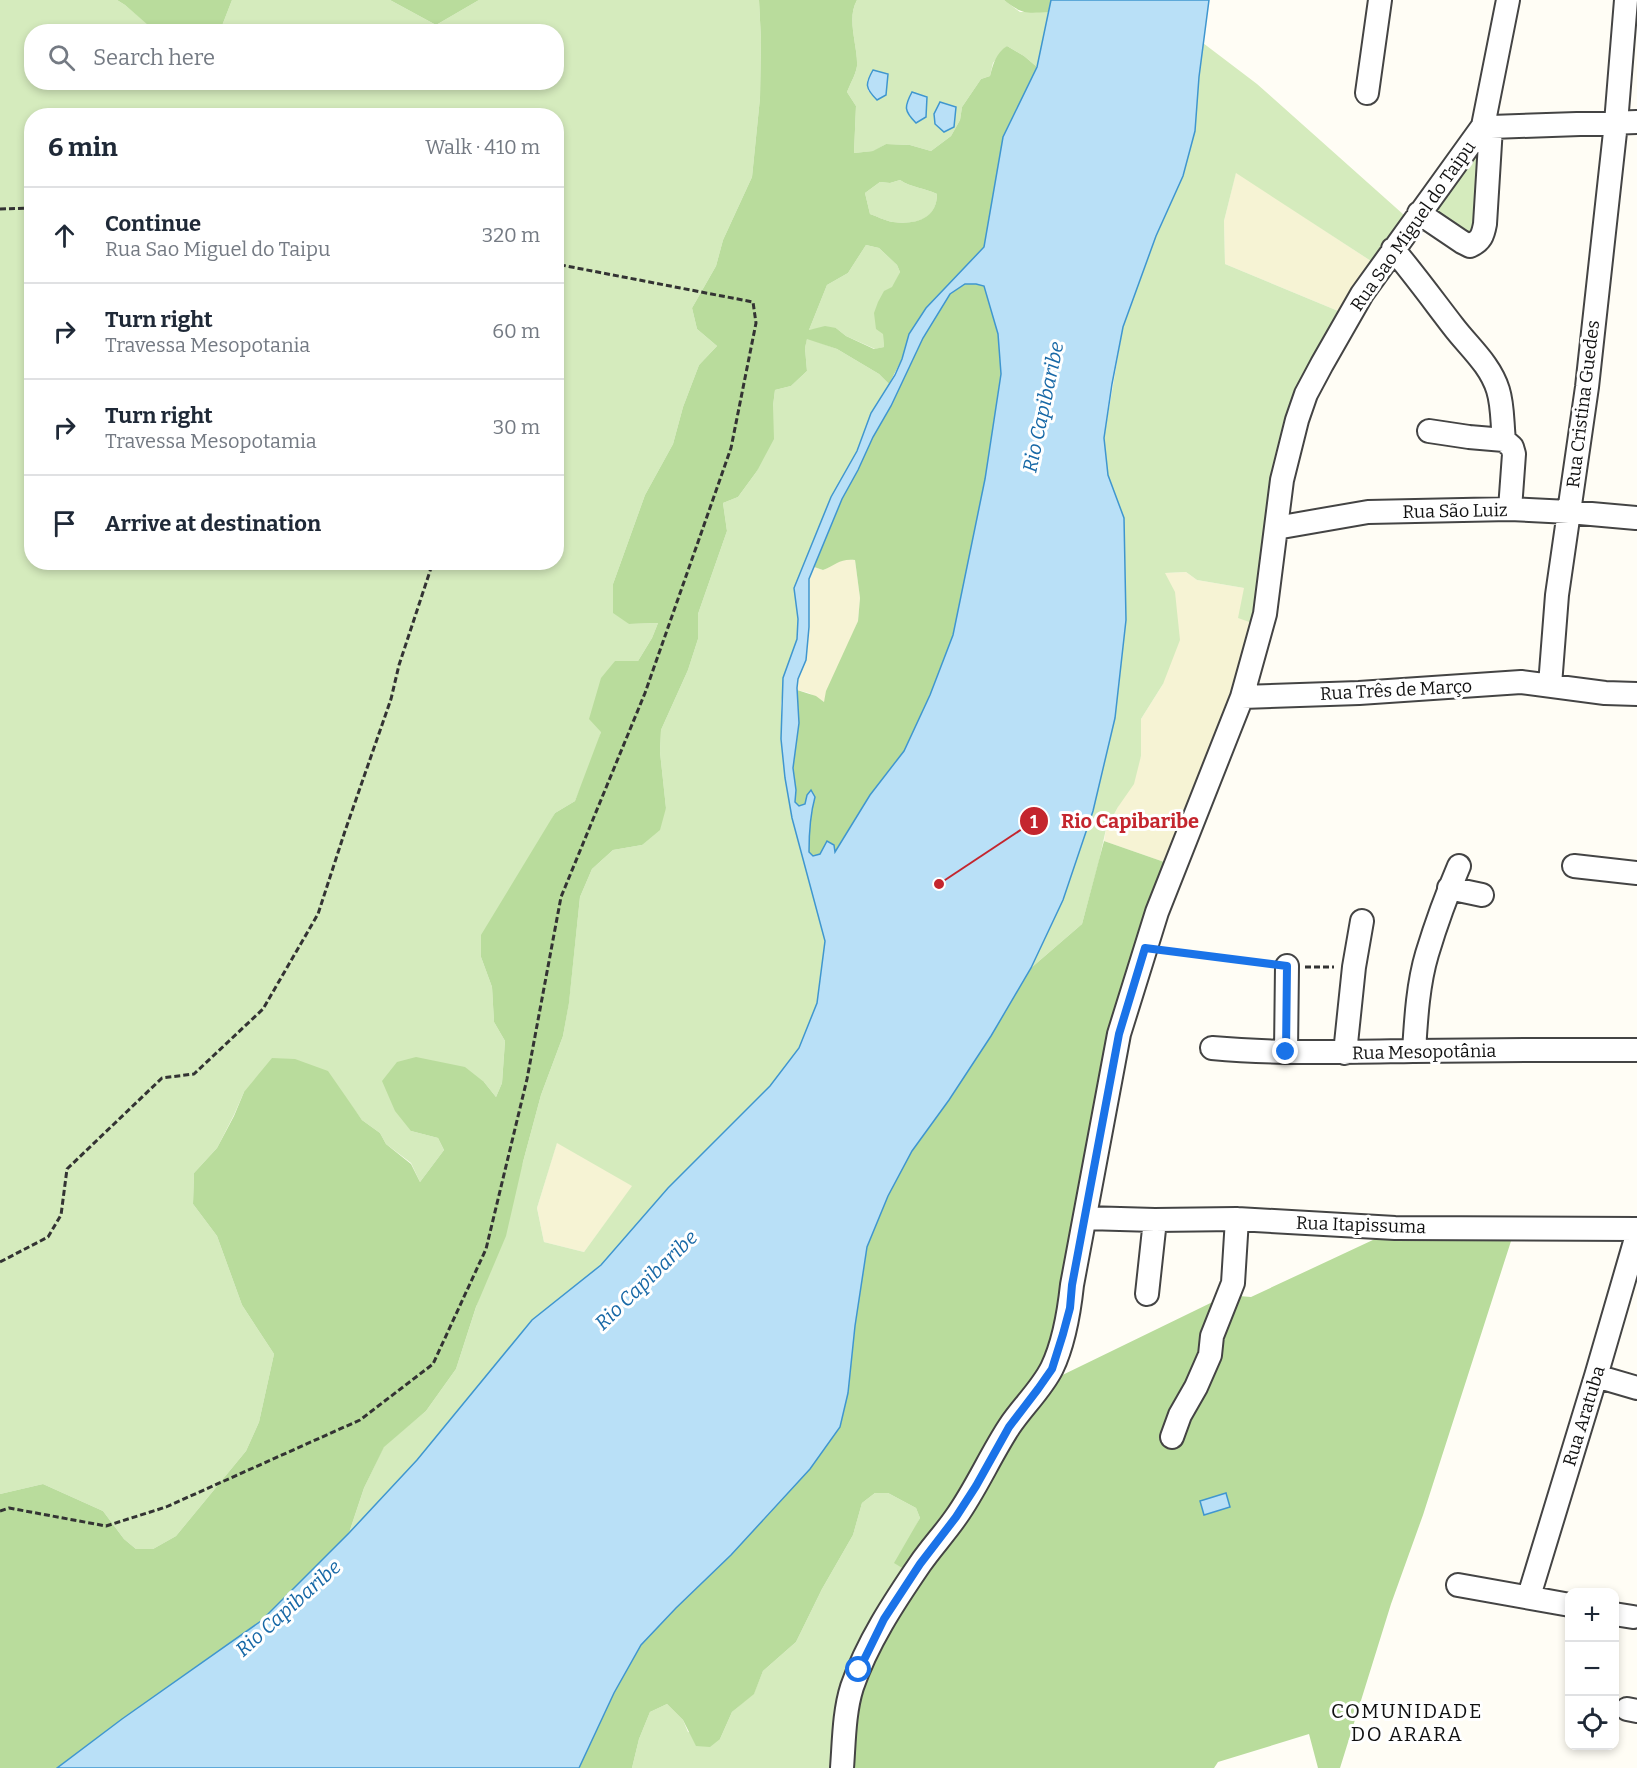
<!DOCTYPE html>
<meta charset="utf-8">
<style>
body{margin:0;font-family:Bitter,serif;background:#f6f6f7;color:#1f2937}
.controls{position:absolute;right:18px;bottom:18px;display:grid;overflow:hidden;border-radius:12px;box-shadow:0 3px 9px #0003}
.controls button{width:54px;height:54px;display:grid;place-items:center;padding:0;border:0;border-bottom:2px solid #e0e1e3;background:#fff;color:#1f2937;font:30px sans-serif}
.stop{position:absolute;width:18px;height:18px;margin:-14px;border:4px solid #1a73e8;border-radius:50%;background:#fff}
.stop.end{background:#1a73e8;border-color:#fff;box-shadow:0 2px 6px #0008}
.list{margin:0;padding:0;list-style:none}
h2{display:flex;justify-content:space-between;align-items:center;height:78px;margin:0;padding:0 24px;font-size:26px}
h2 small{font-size:20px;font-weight:400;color:#747a83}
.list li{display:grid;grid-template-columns:39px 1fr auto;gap:18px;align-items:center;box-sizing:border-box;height:96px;padding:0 24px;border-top:2px solid #e0e1e3}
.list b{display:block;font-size:22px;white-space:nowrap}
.list p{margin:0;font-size:20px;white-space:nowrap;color:#747a83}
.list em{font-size:20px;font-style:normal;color:#747a83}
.icon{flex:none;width:33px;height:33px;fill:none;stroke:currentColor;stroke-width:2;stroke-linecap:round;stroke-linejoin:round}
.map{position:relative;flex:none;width:1637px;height:1768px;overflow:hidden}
.search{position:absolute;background:#fff;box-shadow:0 3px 9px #0003;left:24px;top:24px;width:540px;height:66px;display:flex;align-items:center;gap:15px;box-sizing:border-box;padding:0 21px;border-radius:24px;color:#747a83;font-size:22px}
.panel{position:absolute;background:#fff;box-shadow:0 3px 9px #0003;left:24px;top:108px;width:540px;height:462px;border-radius:24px}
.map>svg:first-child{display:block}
.farmland{fill:#f6f3d4}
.green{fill:#d5ebbd;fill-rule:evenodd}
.forest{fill:#b9dc9c;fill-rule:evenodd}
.water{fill:#b9e0f7;stroke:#3f96cf;stroke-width:1.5;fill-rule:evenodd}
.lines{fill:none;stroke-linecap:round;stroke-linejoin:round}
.minor-casing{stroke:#444;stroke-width:26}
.path{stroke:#333;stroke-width:3;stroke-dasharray:6 3;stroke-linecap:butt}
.minor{stroke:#fff;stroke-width:22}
.route{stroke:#1a73e8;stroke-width:8}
.labels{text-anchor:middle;stroke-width:6;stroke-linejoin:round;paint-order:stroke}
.street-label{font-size:18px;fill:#111;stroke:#fff}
.water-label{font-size:20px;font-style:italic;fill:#1768a6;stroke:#fff}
.neighbourhood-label{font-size:20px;letter-spacing:1.5px;fill:#111;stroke:#fff}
.leader{fill:none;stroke:#c4262e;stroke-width:2}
.callout-dot{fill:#c4262e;stroke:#fff;stroke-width:2}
.mark-label{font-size:18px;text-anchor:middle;font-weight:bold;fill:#fff}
.callout-label{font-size:20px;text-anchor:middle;font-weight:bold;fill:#c4262e;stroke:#fff;stroke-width:6;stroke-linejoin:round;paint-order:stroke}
</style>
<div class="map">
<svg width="1637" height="1768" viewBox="0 0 1637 1768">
<rect width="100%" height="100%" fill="#fffdf5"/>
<path class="farmland" d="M1236 172 1374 263 1343 313 1225 264 1224 221Z
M848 559 855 560 860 598 858 621 824 702 809 693 797 690 798 679 806 660 808 643 809 579 814 567 823 570 831 566 837 561Z
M1186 572 1197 580 1244 588 1255 624 1243 667 1167 863 1104 841 1106 829 1118 807 1141 756V719L1163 684 1165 573Z
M557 1142 633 1186 584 1252 544 1242 537 1208Z"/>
<path class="green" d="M0 0H117L125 5 156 31 32 32V82H556V32L220 31 232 0H390L436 25 479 0H759L761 40 760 98 752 177 723 240 716 266 692 308 697 329 717 346 699 365 683 407 673 444 645 495 613 584 629 624 658 623 652 638 638 661H615L601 732 593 759 575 801 555 813 481 957 492 987 494 1022 505 1041 502 1083 496 1097 484 1082 411 1131 438 1138 444 1150 420 1182 411 1163 386 1144 380 1133 362 1120 345 1097 244 1092 234 1115 217 1148 194 1173 193 1204 217 1236 242 1305 274 1354 259 1422 246 1451 176 1536 153 1549H136L124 1539 103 1511 43 1484 0 1494ZM32 116H556V562H32Z
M857 0H1004L1020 12H1049L1037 67 1024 56 1007 46 993 63 990 76 981 79 962 107 960 120 951 136 931 151 910 145 886 144 874 151 854 153 856 106 847 92C850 84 856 74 857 66 858 46 846 19 857 0ZM873 70 888 74 886 94 868 91 867 81Z
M1203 43 1257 84 1404 215 1374 263 1236 173 1224 221 1225 264 1343 313 1326 341 1255 624 1238 618 1244 588 1197 580 1186 572 1165 573 1175 592 1180 640 1163 684 1141 719V756L1134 784 1118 807 1106 829 1099 861 1082 924 1031 968 1063 900 1093 811 1115 718 1126 620 1124 518 1108 475 1104 438 1123 327 1156 236 1183 176Z
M1479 137 1475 230 1467 235 1433 216 1431 204Z
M900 180C912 188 925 188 937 194 937 219 916 225 893 222 885 221 877 216 870 214L865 193 880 182 890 183Z
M866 245 879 248 897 265 900 272C889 294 882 322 884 347L875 349 846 336 836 328 809 330 827 285 848 273Z
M807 338 837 349 879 374 889 384 871 413 857 451 831 497 794 588 798 619 797 639 789 662 781 703V739L785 778 792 818 825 941 817 1003 799 1048 770 1086 668 1188 601 1265 532 1320 417 1460 349 1533 364 1488 384 1446 426 1411 456 1369 523 1162 541 1095 563 1036 569 1002 580 897 592 869 613 850 642 845 666 808 660 752 661 730 688 670 698 639V614L727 531 723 503 738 497 757 471 773 406 775 390 791 386 807 371 805 348ZM557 1143 632 1186 584 1252 544 1242 537 1208Z
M875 1493H888L916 1508 920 1518 912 1534 909 1572 836 1768H632L639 1739 650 1712 667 1704 683 1720 688 1732 720 1739 732 1712 754 1693 763 1671 796 1642 822 1589 853 1535 862 1503Z"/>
<path class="forest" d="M117 0H232L220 31 156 32 125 5Z
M390 0H479L436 25Z
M759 0H857C846 19 858 46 857 66 856 74 850 84 847 92L856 106 854 153 873 151 886 144 910 145 931 151 951 136 960 120 962 107 981 79 990 76C993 64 996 53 1007 46L1024 56 1037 67 1003 137 984 247 926 308 902 359 889 384 879 374 837 349 807 339 805 348 807 371 791 386 775 390 773 406 774 439 757 471 738 497 723 503 727 531 698 614V639L688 670 661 730 660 752 666 808 660 830 642 845 613 850 592 869 580 897 569 1003 563 1036 541 1095 523 1162 506 1236 476 1307 456 1369 426 1411 384 1447 364 1488 349 1533 261 1621 122 1719 57 1768H0V1494L43 1484 103 1511 124 1539 136 1549H153L176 1536 246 1451 259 1422 274 1354 242 1305 217 1236 193 1204 194 1173 217 1148 234 1116 244 1092 272 1058 295 1059 328 1071 362 1120 380 1133 386 1144 411 1164 420 1182 444 1150 438 1138 411 1131 395 1111 382 1081 397 1062 416 1057 465 1067 484 1082 496 1097 502 1083 505 1041 494 1022 492 987 481 957V935L555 813 575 801 601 732 589 719 601 678 615 661H638L652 638 658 623 629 624 613 613V584L645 495 673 444 683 407 699 365 717 346 697 329 692 308 716 266 723 240 752 177 760 98 761 40ZM900 180C912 188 925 188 937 194 937 219 915 225 893 222 885 221 877 216 870 214L865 193 880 182 890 183ZM866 245 879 248 897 265 900 272 892 287 884 291 878 302 874 313 876 329 883 334 884 347 874 349 846 336 836 328 825 326 809 330 827 285 848 273Z
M1004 0H1051L1049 12C1026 13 1023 15 1004 0Z
M965 284H976L984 286 998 334 1001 374 985 479 953 635 930 695 904 751 870 795 834 853 820 854 813 856 809 852C809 833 810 815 815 797L805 804 799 806 795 802 796 790 793 768 799 723 797 690 816 696 824 702 826 691 858 621 860 598 855 560C841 558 835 565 823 570L814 567 842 499 858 470 873 437 891 406 923 338 950 294Z
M1104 841 1167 863 1049 1357 909 1572 894 1563 920 1518 916 1508 888 1493H875L862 1503 853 1535 822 1589 796 1642 763 1671 754 1694 732 1712 720 1739 710 1747 696 1746 683 1720 667 1704 650 1712 639 1739 632 1768H579L614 1693 641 1645 676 1608 731 1555 810 1469 840 1427 848 1393 855 1326 867 1247 888 1196 912 1151 949 1100 991 1036 1031 968 1082 924Z
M1512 1238 1423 1515 1391 1604 1340 1768H1318L1309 1734 1218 1762 1214 1768H844L854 1686 1046 1383 1227 1295 1251 1297 1375 1239Z"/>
<path class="water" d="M1051 0H1209L1199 77 1195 131 1183 176 1156 236 1123 327 1112 384 1104 438 1108 475 1124 518 1126 620 1115 718 1093 811 1063 900 1031 968 991 1036 949 1100 912 1151 888 1196 867 1247 855 1326 848 1393 840 1427 810 1469 731 1555 676 1608 641 1645 614 1693 579 1768H57L122 1719 261 1621 349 1533 417 1460 532 1320 601 1265 668 1188 770 1086 799 1048 817 1003 825 941 792 818 785 778 781 739 783 678 797 639 798 619 794 588 831 497 857 451 871 413 895 375 902 359 909 334 926 308 984 247 1003 137 1037 67ZM976 284 984 286 998 334 1001 374 985 479 953 635 930 695 904 751 870 795 835 852 834 845 827 841 820 854 813 856 809 852C809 833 810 815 815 797L811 790 807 795 805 804 799 806 795 802 796 790 793 768 799 723 797 688 798 679 806 660 809 627V579L842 499 858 470 873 437 891 406 923 338 950 294 965 284Z
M873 70 888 74 886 95 877 100C865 88 865 84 873 70Z
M912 92 927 97 926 117 916 123C904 111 904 107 912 92Z
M940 102 956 107 954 127 944 132 935 124 934 114Z
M1226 1493 1230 1507 1204 1515 1200 1501Z"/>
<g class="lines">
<defs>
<path id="minor" d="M1367 93 1380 0
M1483 126 1491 127 1637 122
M1419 213 1462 242 1470 246C1481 241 1483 235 1485 224L1491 127
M1393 249C1414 274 1433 300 1453 326 1468 346 1490 364 1498 390 1503 406 1502 423 1504 440L1512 447 1514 454 1510 509
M1429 431 1469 437 1504 440
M1276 528 1368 512 1510 509 1569 512 1636 518
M1550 685 1557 595 1587 387 1616 123 1626 0
M1242 697 1359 693 1521 682 1605 693 1637 694
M1574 866 1637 873
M1449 888 1482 895
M1212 1048C1279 1054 1346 1052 1413 1051 1488 1050 1562 1050 1637 1050
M1414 1051C1416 1019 1418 984 1427 954 1436 924 1447 894 1459 866
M1286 1052 1287 966
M1345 1053 1354 967 1362 921
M1085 1218 1155 1220 1237 1219 1395 1228 1637 1229
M1147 1294 1155 1220
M1596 1376 1637 1388
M1172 1437 1180 1415 1196 1387 1210 1355 1212 1336 1233 1283 1237 1219
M1458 1585 1570 1605
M1529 1596 1596 1376 1637 1235
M1614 1614 1633 1617
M1627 1709 1637 1711
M842 1768C844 1742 844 1712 852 1687 867 1643 894 1602 920 1564 931 1548 945 1533 956 1517 976 1489 990 1456 1009 1427 1022 1407 1041 1390 1052 1368 1064 1343 1069 1313 1072 1285L1119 1034 1157 912 1242 697 1265 614 1282 480 1297 420 1306 394 1322 364 1362 294 1483 126 1508 0"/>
</defs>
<use href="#minor" class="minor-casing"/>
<path class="path" d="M0 209 32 208
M1165 950 1268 964
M1305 967H1334
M0 1262 48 1237 61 1215 67 1169 162 1078 194 1074 263 1009 318 914 345 831 391 699 399 665 433 562
M0 1511 9 1508 106 1526 166 1507 360 1420 433 1364 486 1249 527 1079 561 897 645 693 731 448 756 323 753 302 556 264"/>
<use href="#minor" class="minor"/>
</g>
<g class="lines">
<path class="route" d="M859 1670 884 1619 920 1564 956 1517 976 1486 1009 1427 1038 1389 1052 1369 1063 1334 1070 1308 1072 1285 1119 1034 1145 948 1287 966 1286 1052"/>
</g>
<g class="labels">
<g class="street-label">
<text transform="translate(1413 226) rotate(-55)" y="6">Rua Sao Miguel do Taipu</text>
<text transform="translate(1583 404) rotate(-83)" y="6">Rua Cristina Guedes</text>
<text transform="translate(1455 511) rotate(-1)" y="6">Rua São Luiz</text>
<text transform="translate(1396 690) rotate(-3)" y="6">Rua Três de Março</text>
<text transform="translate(1424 1052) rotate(-1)" y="6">Rua Mesopotânia</text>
<text transform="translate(1361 1225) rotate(2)" y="6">Rua Itapissuma</text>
<text transform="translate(1584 1416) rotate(-73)" y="6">Rua Aratuba</text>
</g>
<g class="water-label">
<text transform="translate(1043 407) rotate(-78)" y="7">Rio Capibaribe</text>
<text transform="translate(646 1280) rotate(-44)" y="7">Rio Capibaribe</text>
<text transform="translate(288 1608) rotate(-42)" y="7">Rio Capibaribe</text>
</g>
<g class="neighbourhood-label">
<text x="1407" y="1718">COMUNIDADE<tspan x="1407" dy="23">DO ARARA</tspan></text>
</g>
</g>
<path class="leader" d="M939 884L1034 821"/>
<g class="callout-dot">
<circle cx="939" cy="884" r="6"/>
<circle cx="1034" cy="821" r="15"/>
</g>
<g class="mark-label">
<text x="1034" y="828">1</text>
</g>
<g class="callout-label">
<text x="1130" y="828">Rio Capibaribe</text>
</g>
</svg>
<div class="controls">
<button>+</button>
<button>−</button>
<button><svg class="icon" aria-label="locate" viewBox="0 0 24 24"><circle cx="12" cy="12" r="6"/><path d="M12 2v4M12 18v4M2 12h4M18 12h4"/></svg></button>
</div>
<div class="stop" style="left:859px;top:1670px"></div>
<div class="stop end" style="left:1286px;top:1052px"></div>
<div class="search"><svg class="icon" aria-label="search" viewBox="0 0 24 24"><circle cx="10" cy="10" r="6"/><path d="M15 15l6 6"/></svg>Search here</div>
<section class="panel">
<h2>6 min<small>Walk · 410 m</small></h2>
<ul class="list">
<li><svg class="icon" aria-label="ahead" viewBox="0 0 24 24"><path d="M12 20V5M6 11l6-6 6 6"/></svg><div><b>Continue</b><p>Rua Sao Miguel do Taipu</p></div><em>320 m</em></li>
<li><svg class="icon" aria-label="right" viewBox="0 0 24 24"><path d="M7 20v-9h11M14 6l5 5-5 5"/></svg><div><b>Turn right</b><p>Travessa Mesopotania</p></div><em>60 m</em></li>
<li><svg class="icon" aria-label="right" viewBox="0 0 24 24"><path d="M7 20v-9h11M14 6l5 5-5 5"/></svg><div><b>Turn right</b><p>Travessa Mesopotamia</p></div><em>30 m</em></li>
<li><svg class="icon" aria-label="arrive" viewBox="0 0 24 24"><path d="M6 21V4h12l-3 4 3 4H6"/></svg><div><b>Arrive at destination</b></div></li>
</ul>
</section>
</div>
